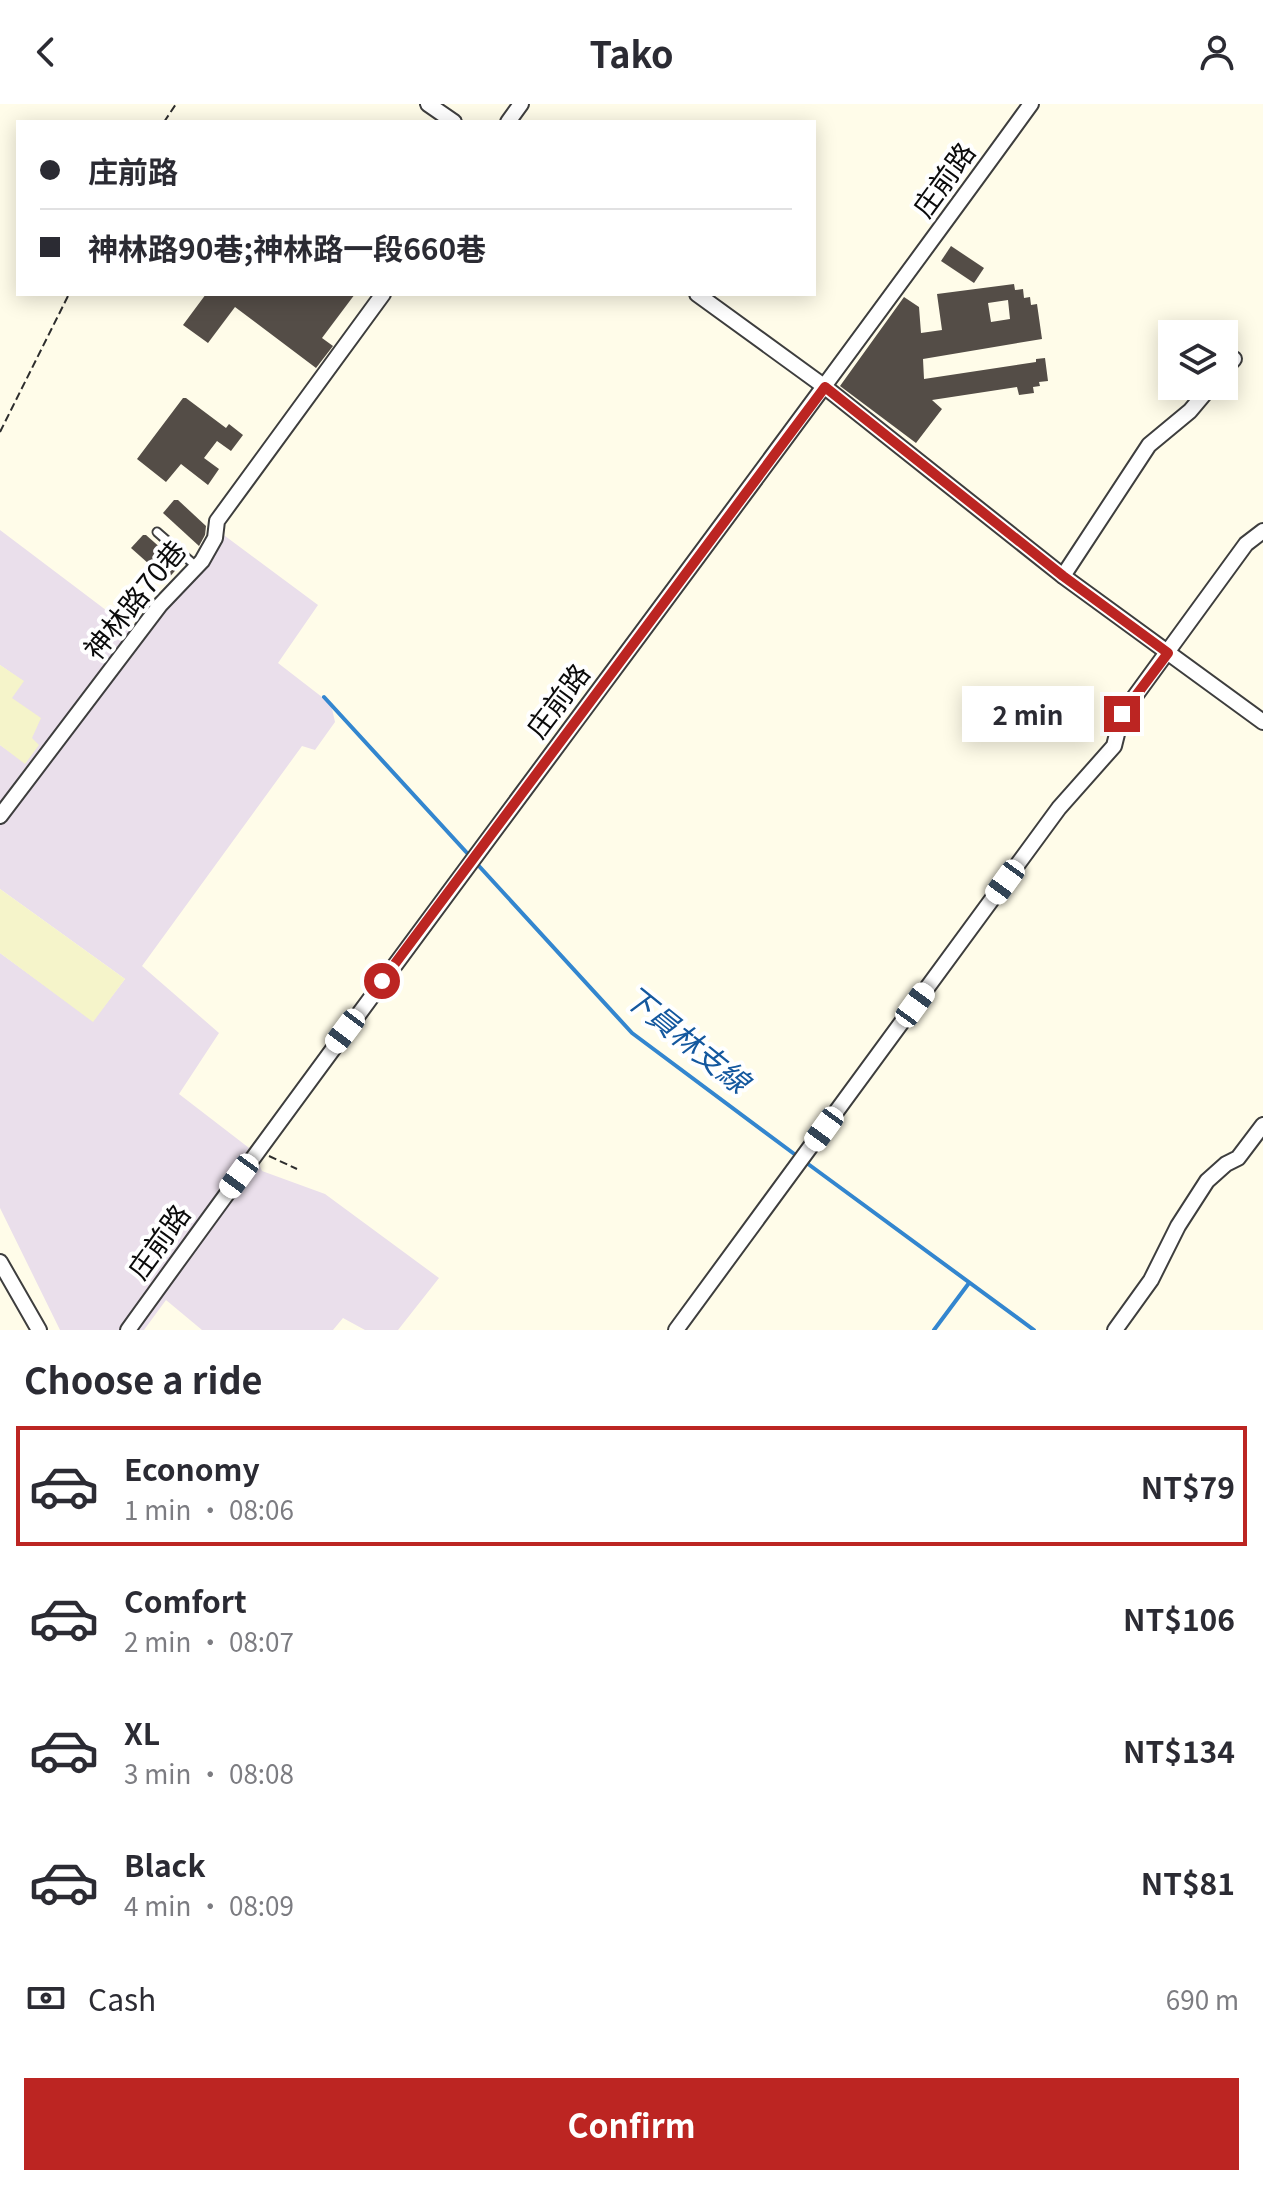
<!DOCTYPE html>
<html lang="en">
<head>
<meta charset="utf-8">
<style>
  :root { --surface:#fff; --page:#f2f2f3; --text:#2b2b33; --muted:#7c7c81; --line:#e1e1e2; --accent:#bc2522 }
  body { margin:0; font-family:Georgia,"Noto Sans TC",serif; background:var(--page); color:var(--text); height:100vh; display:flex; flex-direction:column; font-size:30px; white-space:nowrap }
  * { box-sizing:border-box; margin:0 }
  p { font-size:26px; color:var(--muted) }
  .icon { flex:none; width:44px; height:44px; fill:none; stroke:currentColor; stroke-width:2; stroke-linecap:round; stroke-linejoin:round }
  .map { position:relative; height:1226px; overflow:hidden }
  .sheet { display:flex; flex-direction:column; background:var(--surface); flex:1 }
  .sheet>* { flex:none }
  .top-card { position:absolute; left:16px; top:16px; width:800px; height:176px; border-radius:0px; box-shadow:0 4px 20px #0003; display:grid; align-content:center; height:176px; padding:0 24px; background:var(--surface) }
  .buttons { position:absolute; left:1158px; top:216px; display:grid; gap:16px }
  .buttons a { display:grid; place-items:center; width:80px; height:80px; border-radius:0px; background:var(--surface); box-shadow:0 4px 20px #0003; font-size:40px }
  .end { position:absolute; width:36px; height:36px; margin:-18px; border:10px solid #bc2522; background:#fff; box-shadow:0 0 0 4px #fff }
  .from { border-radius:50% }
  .bubble { position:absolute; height:56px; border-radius:0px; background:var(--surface); box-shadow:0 4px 20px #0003; font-size:26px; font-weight:700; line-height:56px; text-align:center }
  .car { position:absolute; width:24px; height:48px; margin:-24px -12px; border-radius:10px; box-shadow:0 0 6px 2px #0007; background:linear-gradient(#fff 24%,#345 0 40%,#fff 0 76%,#345 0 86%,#fff 0) }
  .top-card b { display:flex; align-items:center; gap:28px; height:76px; font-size:30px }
  .top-card b+b { border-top:2px solid var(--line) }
  .top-card i { width:20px; height:20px; background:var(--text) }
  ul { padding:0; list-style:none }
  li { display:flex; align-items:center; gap:24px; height:120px; margin:0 16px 12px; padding:0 8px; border:4px solid transparent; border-radius:0px }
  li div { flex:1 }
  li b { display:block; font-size:30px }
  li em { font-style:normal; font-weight:700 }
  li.on { border-color:var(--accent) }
  li>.icon { width:72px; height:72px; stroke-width:1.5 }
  h2 { padding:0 24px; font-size:36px; line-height:96px }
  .pay { display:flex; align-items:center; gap:20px; height:88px; padding:0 24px; font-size:30px }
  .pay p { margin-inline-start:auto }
  .action { display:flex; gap:16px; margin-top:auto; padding:16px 24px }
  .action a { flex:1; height:92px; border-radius:0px; background:var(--accent); color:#fff; font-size:32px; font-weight:700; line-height:92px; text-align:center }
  header { display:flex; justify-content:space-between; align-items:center; height:104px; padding:0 24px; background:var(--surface); font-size:36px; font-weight:700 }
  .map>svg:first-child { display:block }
  .industrial { fill:#eadfeb }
  .farmland { fill:#f5f4ca }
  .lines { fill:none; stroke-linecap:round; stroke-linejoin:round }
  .stream { stroke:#3386cf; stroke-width:4 }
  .building { fill:#544d47; fill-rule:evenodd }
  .lane-casing { stroke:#3e3e3e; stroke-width:11 }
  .street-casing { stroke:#3e3e3e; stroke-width:18 }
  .path { stroke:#2d2d2d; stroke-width:2; stroke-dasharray:8 4; stroke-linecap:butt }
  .lane { stroke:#fff; stroke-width:7 }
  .street { stroke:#fff; stroke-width:14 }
  .route { stroke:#bc2522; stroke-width:10 }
  .labels { text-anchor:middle; stroke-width:8; stroke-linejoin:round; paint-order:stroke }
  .street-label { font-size:28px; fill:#0b0b0b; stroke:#fff }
  .water-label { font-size:30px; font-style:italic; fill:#14589e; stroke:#fff }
</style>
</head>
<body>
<header><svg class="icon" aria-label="back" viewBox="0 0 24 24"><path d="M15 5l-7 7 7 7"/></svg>Tako<svg class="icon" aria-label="person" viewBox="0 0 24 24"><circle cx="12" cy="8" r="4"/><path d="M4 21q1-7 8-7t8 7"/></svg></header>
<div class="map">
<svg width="1263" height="1226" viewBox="0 0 1263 1226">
  <rect width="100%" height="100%" fill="#fffce9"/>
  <polygon class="industrial" points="0,426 131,525 167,481 196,476 221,429 318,501 278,559 331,600 335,618 315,646 302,642 142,862 219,929 179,990 253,1047 262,1067 325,1090 439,1174 398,1226 365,1226 343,1214 333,1226 202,1226 166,1196 144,1226 60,1226 0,1104 0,849 93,917 125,875 0,785 0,641 26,659 32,634 11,594 23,577 0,561"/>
  <g class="farmland">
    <polygon points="0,561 24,577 12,594 41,614 32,634 39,641 25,660 0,641"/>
    <polygon points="0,785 125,875 93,918 0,849"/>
  </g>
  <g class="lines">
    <g class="stream">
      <polyline points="324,593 632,929 797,1052"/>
      <polyline points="804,1057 1034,1226"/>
      <polyline points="934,1226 969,1179"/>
    </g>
  </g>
  <g class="building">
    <polygon points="951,142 984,164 974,179 941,157"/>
    <path d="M1014,180L1015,186L1023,185L1024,194L1030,193L1031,201L1037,200L1042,235L923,255L924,275L1036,258V255L1045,254L1048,277L1039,278L1040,282L1033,283L1034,289L1019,291L1017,283L932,296L942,305L916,339L840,282L904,193L919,203L921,229L942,226L937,190ZM1008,196L1010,215L991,218L988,199Z"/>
    <polygon points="206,190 355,190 322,234 333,242 316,264 235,203 208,239 183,221"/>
    <polygon points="183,294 186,294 226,324 229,320 243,331 231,347 217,337 204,354 219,365 208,381 181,360 166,378 137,355"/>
    <polygon points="174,396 178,396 206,422 205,431 199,442 163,409"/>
    <polygon points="143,431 146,431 180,461 167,476 131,444"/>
  </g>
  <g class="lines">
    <g class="lane-casing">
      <polyline id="lane" points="157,428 197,463"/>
    </g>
    <g class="street-casing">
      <g id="street">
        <polyline points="428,0 454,18"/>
        <polyline points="508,18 521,0"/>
        <polyline points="697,190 825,283 1063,472 1263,618"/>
        <polyline points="1224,266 1234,255"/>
        <polyline points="1063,472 1149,341 1190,307 1211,282"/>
        <polyline points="0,712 160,501 202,457 215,434 217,417 383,190"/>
        <polyline points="0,1158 39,1226"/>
        <path d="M128,1226C425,814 733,411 1031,0"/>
        <polyline points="676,1226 1059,704 1114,642 1122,610 1246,440 1263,427"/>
        <polyline points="1115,1226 1151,1176 1178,1122 1207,1077 1226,1060 1238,1054 1263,1021"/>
      </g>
    </g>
    <g class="path">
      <polyline points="164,18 176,0"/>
      <polyline points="0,328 69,190"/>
      <polyline points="269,1052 297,1065"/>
    </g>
    <use href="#lane" class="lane"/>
    <use href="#street" class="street"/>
  </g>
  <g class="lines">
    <polyline class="route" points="382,877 825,283 1063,472 1168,549 1122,610"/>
  </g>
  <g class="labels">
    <g class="street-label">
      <text transform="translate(944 76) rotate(-54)" y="10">庄前路</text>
      <text transform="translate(135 496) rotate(-51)" y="10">神林路70巷</text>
      <text transform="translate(558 597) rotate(-53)" y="10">庄前路</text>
      <text transform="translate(159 1138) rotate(-54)" y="10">庄前路</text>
    </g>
    <g class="water-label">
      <text transform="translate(686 936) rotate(39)" y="10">下員林支線</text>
    </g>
  </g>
</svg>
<div class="buttons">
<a><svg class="icon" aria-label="layers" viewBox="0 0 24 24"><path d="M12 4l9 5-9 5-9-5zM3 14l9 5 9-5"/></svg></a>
</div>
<i class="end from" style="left:382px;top:877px"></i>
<i class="end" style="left:1122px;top:610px"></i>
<div class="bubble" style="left:962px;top:582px;width:132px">2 min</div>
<i class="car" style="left:1005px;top:778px;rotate:216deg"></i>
<i class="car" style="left:915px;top:901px;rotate:36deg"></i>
<i class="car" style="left:345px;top:927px;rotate:217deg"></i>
<i class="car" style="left:824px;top:1025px;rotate:216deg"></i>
<i class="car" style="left:239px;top:1072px;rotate:216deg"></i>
<div class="top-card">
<b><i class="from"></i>庄前路</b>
<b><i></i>神林路90巷;神林路一段660巷</b>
</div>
</div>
<section class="sheet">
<h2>Choose a ride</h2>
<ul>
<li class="on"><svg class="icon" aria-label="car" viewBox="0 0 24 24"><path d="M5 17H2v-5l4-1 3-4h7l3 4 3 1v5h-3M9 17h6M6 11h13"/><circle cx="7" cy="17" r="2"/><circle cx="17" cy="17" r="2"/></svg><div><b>Economy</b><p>1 min · 08:06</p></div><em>NT$79</em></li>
<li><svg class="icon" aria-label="car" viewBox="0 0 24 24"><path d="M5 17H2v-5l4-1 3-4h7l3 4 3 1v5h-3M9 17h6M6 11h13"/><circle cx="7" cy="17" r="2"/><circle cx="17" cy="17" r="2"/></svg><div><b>Comfort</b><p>2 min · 08:07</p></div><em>NT$106</em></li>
<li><svg class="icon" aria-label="car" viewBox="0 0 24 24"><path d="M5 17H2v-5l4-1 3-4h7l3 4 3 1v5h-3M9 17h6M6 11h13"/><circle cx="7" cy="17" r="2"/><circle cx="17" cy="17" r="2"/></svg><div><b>XL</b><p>3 min · 08:08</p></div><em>NT$134</em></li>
<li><svg class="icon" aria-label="car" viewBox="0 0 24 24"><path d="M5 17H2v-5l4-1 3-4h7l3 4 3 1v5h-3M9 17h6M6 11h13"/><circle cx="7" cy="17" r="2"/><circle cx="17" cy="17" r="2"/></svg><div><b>Black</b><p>4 min · 08:09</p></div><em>NT$81</em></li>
</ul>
<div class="pay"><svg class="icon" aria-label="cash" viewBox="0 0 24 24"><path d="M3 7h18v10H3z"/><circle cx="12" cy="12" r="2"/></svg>Cash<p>690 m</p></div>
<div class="action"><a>Confirm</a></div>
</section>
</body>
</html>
